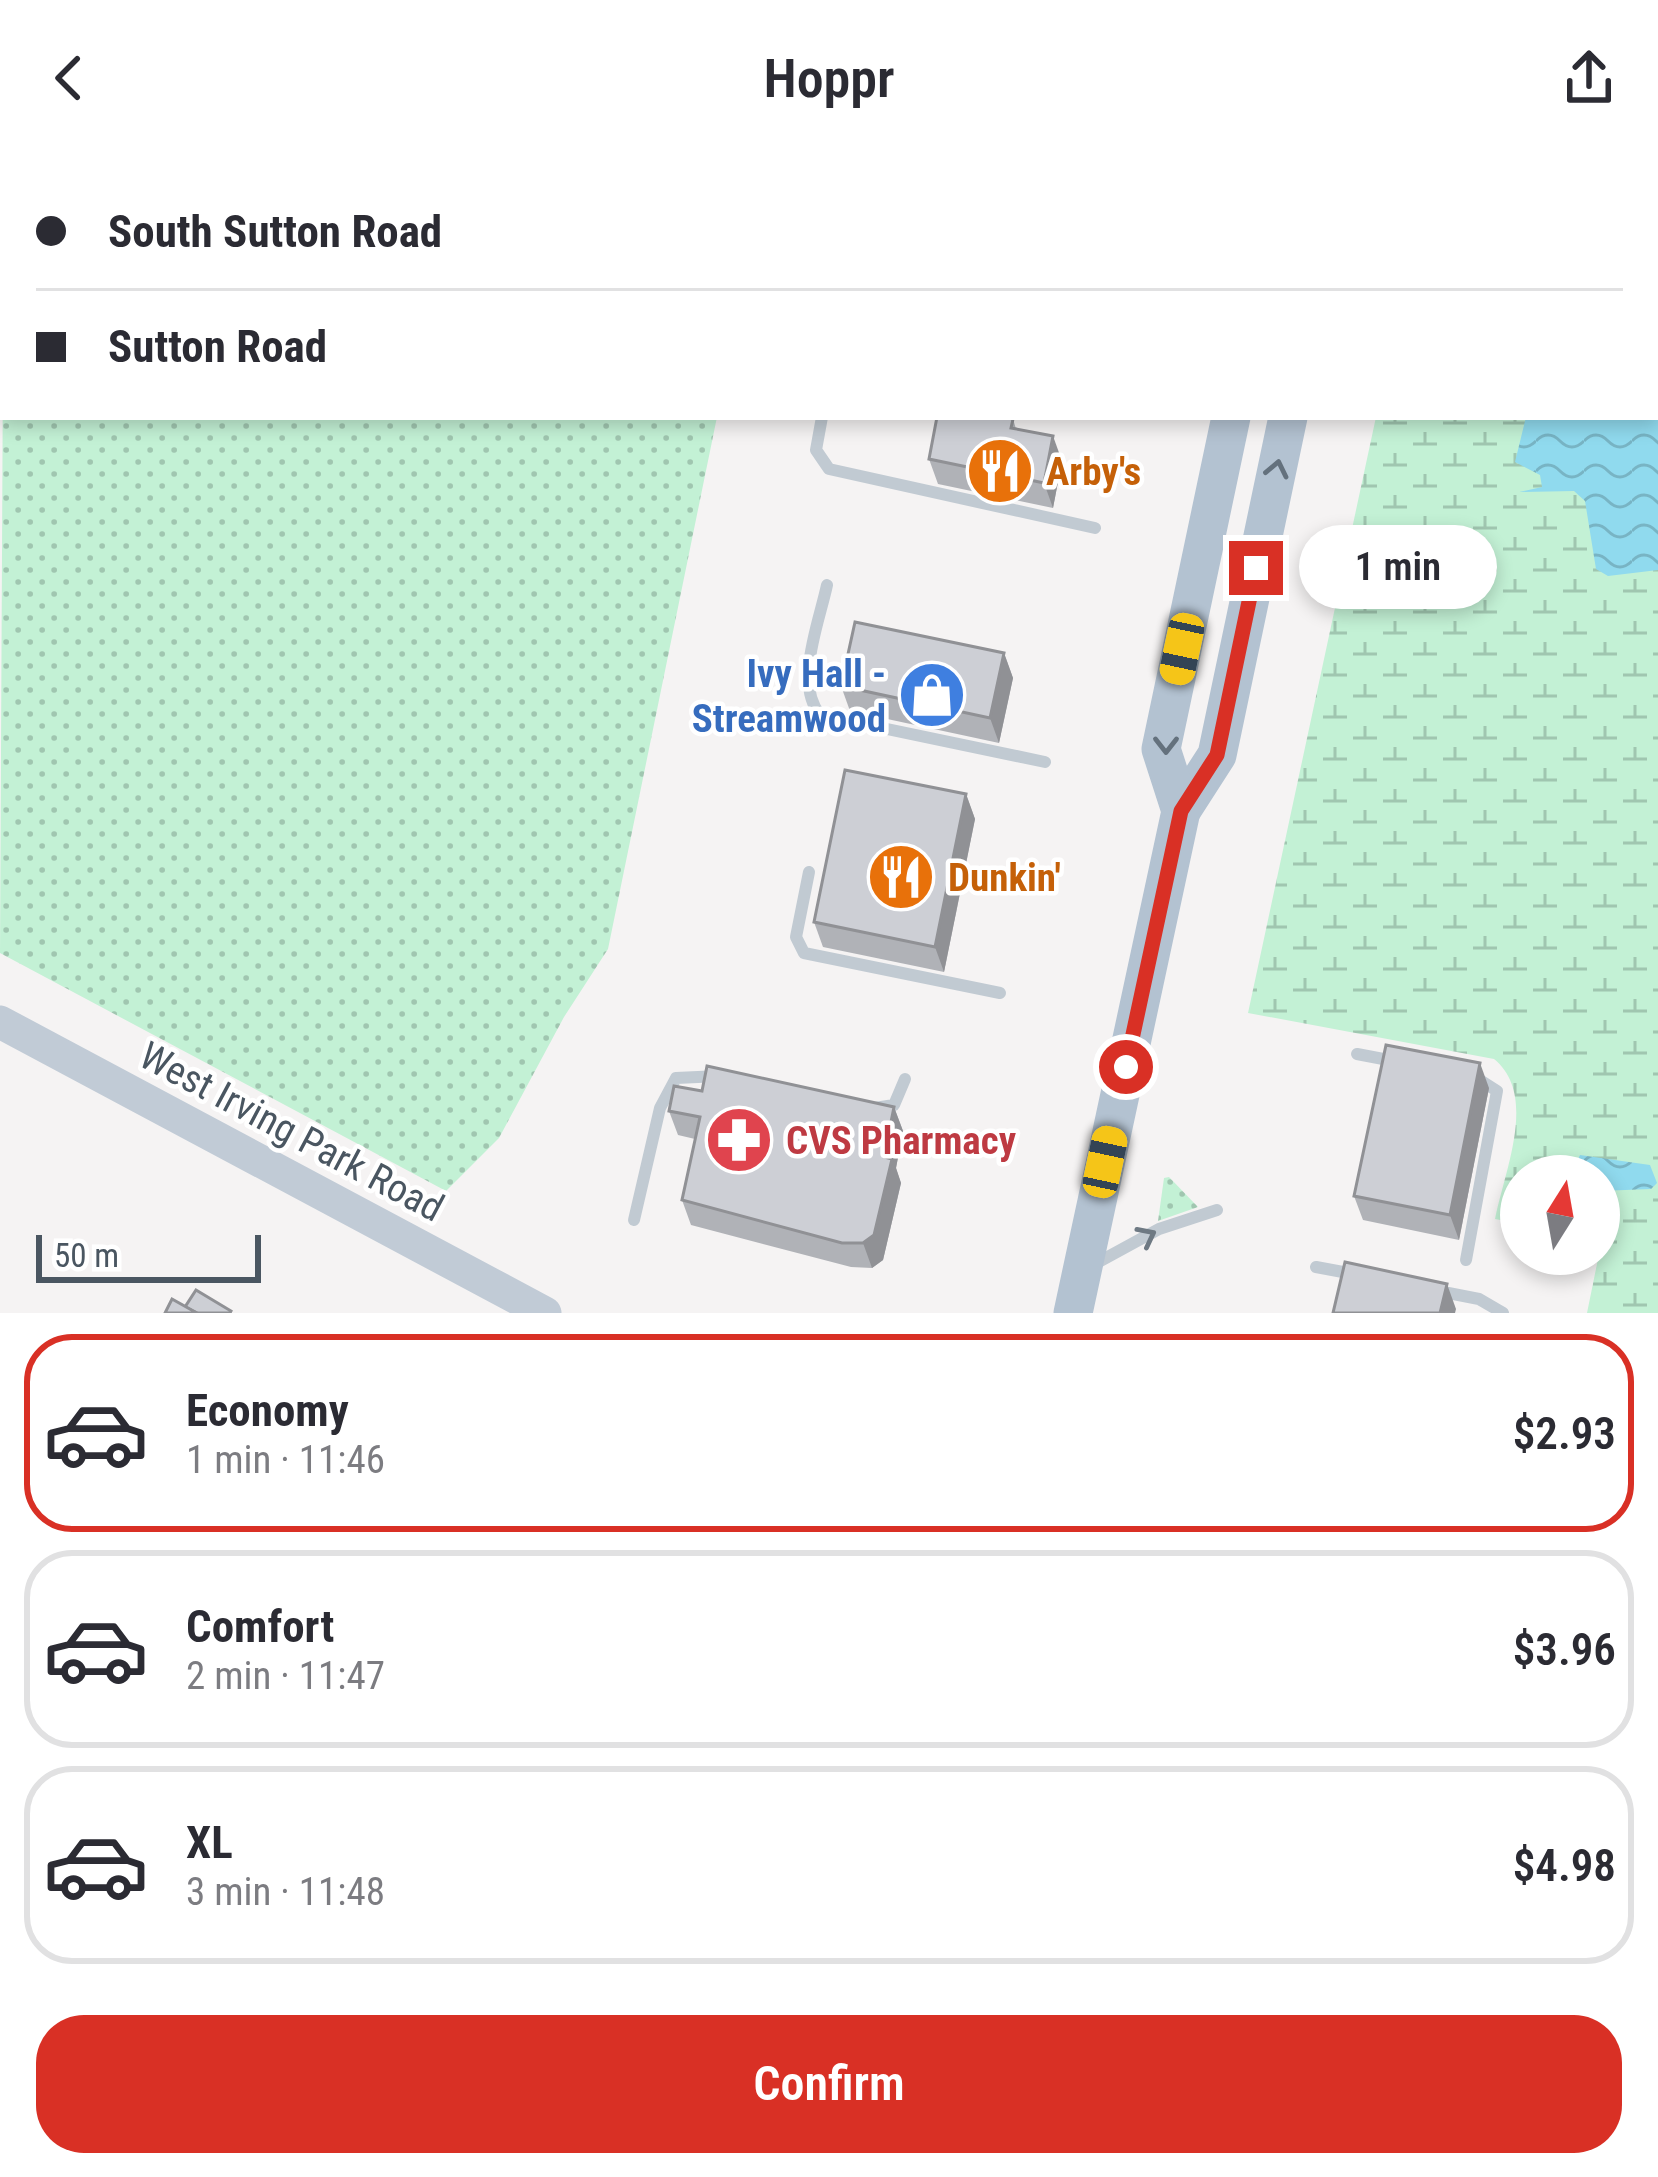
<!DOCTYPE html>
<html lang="en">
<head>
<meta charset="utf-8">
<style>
  :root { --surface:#fff; --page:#f7f7f7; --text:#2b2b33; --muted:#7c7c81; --line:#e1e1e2; --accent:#d93025 }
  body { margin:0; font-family:"Roboto Condensed",sans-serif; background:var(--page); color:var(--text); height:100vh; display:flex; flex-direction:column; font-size:45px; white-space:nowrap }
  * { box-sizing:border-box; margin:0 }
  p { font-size:39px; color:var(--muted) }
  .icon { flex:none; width:66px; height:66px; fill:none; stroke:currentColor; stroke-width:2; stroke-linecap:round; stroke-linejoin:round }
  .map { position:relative; height:1157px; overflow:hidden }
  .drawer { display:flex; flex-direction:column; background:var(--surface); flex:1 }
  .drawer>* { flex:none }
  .banner { position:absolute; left:0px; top:0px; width:1659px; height:264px; box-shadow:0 6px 18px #0003; display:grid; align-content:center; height:264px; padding:0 36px; background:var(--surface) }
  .needle { width:78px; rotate:11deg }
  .controls { position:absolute; left:1500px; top:999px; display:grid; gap:24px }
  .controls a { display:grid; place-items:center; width:120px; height:120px; border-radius:50%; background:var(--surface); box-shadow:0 6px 18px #0003; font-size:60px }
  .scale { position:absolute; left:36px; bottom:30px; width:225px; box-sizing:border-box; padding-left:12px; border:6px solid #4a5661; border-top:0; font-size:33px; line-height:42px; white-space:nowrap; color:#4a5661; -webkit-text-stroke:9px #fff; paint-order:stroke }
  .end { position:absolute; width:54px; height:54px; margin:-27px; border:15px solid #d93025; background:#fff; box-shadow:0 0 0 6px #fff }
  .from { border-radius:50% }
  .bubble { position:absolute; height:84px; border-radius:42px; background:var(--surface); box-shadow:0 6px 18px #0003; font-size:39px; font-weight:600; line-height:84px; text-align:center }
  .car { position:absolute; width:36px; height:72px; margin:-36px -18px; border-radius:15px; box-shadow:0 0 9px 3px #0007; background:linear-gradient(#f5c518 24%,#345 0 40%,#f5c518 0 76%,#345 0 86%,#f5c518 0) }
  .banner b { display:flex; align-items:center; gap:42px; height:114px; font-size:45px }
  .banner b+b { border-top:3px solid var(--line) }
  .banner i { width:30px; height:30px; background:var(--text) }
  ul { padding:21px 0 0; list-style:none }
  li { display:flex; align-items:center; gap:36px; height:198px; margin:0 24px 18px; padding:0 12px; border:6px solid var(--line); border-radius:48px }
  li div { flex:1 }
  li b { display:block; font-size:45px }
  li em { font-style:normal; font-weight:600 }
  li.active { border-color:var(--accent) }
  li>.icon { width:108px; height:108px; stroke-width:1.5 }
  .cta { display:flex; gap:24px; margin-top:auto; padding:24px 36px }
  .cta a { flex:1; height:138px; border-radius:48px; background:var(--accent); color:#fff; font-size:48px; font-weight:600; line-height:138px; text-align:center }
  header { display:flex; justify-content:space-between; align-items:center; height:156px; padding:0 36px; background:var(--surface); font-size:54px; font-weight:600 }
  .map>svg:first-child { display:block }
  .grass { fill:url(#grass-dots) }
  .wetland { fill:url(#wetland-marsh) }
  .water { fill:url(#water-waves) }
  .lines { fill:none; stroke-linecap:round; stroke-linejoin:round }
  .service { stroke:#c1cad2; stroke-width:12 }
  .secondary { stroke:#c1cbd6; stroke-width:33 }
  .primary { stroke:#b3c2d1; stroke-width:39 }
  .wall { fill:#b0b2b7 }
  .shaded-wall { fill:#909195 }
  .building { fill:#cdcfd5; stroke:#909195; stroke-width:3 }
  .oneway { stroke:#64717d }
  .oneway2 { stroke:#6e7983 }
  .route { stroke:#d93025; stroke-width:15 }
  .labels { text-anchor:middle; stroke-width:9; stroke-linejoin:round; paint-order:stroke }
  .food-label { font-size:39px; font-weight:bold; fill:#c56008; stroke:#fff; text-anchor:start }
  .shop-label { font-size:39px; font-weight:bold; fill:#366cbe; stroke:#fff; text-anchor:end }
  .street-label { font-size:39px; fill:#4a5661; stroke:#fff }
  .health-label { font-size:39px; font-weight:bold; fill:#be3a42; stroke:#fff; text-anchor:start }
</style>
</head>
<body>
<header><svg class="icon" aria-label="back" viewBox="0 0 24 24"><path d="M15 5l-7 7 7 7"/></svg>Hoppr<svg class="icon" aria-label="share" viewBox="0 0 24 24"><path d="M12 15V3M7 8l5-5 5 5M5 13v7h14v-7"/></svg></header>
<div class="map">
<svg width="1658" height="1157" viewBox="0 0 1658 1157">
  <defs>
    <pattern id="grass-dots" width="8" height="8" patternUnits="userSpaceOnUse" patternTransform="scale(3)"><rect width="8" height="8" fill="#c3f1d5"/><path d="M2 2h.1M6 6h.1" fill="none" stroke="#a0c6b0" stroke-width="1.8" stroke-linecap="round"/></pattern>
    <pattern id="wetland-marsh" width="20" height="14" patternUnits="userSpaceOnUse" patternTransform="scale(3)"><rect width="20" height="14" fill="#c3f1d5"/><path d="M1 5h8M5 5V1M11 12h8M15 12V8" fill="none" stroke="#a0c6b0"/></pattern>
    <pattern id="water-waves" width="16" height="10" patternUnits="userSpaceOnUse" patternTransform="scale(3)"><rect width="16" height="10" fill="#90daee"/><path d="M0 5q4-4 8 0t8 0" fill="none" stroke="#78b4c4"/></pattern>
  </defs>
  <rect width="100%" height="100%" fill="#f5f3f3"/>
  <g class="grass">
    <polygon points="259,0 859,0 247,3"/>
    <polygon points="3,196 3,261 717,261 608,793 564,861 499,982 446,1035 0,797"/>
    <polygon points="1169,1021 1198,1051 1158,1065 1164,1022"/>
  </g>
  <path class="wetland" d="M1658,192V1157H1587L1599,1098V1020H1521V1068L1495,1063C1505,1013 1538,939 1494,903L1248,857L1376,261H1656Z"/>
  <g class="water">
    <polygon points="0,0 179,0 3,3 0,162"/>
    <polygon points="1658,234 1658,414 1608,420 1596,413 1585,345 1574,335 1519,336 1542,331 1540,319 1515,306 1526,261 1656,261"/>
    <polygon points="1580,999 1650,1009 1657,1027 1651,1033 1599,1035 1599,1020 1571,1018"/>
  </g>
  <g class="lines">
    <g class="service">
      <polyline points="1041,3 1076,0"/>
      <polyline points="822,261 816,294 829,313 1095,372"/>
      <path d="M827,429C819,467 794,527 820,559L1045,606"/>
      <polyline points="809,716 796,781 804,797 1000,837"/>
      <polyline points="1357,898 1399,906"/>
      <polyline points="875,952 894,949 905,923"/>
      <polyline points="634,1064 660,952 676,922 720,920"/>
      <polyline points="1466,1104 1497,935 1472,919"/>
      <polyline points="1093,1109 1159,1073 1217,1054"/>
      <polyline points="1316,1111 1359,1119"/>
      <polyline points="1438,1135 1479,1143 1503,1157"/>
    </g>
    <polyline class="secondary" points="0,866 545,1157"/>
    <g class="primary">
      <polyline points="1285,3 1286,0"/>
      <polyline points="1342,3 1343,0"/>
      <polyline points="1181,655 1217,599 1288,261"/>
      <polyline points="1073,1157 1181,655 1161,593 1231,261"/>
    </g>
  </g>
  <g class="wall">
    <polygon points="1013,263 1016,273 1062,305 1053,352 938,328 929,303"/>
    <polygon points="1004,497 1013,522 999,587 850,555 841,530"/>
    <polygon points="966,638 975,663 944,816 823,791 814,766"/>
    <polygon points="1489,932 1459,1084 1363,1064 1354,1040"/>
    <polygon points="702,935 894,951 903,975 896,1012 901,1027 883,1104 872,1112 851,1111 691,1069 682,1044 695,983 678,979 669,955"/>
  </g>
  <g class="shaded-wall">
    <polygon points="1053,280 1062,305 1053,352 1044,327"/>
    <polygon points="1004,497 1013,522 999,587 990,562"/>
    <polygon points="966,638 975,663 944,816 935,791"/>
    <polygon points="1480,907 1489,932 1459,1084 1450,1059"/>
    <polygon points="894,951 903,975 896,1012 901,1027 883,1104 872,1112 863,1087 884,1001"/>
    <polygon points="1447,1128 1456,1153 1455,1157 1440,1157"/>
  </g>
  <g class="building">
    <rect x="1656" y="28" width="2" height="70"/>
    <polygon points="937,261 1001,261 1013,263 1011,272 1053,280 1044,327 929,303"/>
    <polygon points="855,466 1004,497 990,562 841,530"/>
    <polygon points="845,614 966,638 935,791 814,766"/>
    <polygon points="1386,889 1480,907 1450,1059 1354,1040"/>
    <polygon points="707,910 894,951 884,1001 892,1003 874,1079 863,1087 842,1087 682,1044 700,961 669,955 674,930 702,935"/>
    <polygon points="1345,1106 1447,1128 1440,1157 1333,1157"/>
    <polygon points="196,1134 231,1155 230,1157 197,1157 185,1151"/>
    <polygon points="172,1143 197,1157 165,1157"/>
  </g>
  <defs><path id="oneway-chevron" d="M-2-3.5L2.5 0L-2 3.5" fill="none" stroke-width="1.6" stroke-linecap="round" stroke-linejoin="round" transform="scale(3)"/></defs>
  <g class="oneway">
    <use href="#oneway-chevron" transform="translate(1277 313) rotate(-78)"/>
    <use href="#oneway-chevron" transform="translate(1166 589) rotate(90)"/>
  </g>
  <use class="oneway2" href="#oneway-chevron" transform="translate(1147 1080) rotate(-27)"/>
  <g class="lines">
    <polyline class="route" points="1126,911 1181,655 1217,599 1256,412"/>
  </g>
  <defs>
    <g id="restaurant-disc" transform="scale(3.45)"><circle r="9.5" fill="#e8710a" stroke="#fff"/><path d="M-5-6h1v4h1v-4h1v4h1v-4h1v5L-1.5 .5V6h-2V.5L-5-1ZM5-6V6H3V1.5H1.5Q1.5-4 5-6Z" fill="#fff"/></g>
    <g id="shop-disc" transform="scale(3.45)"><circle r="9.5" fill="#3f7fe0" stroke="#fff"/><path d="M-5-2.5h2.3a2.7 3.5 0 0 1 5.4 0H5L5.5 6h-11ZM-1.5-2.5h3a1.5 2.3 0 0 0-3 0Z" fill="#fff"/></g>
    <g id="pharmacy-disc" transform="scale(3.45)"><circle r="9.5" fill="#e0444e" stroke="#fff"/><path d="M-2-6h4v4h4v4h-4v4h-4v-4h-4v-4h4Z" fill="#fff"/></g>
  </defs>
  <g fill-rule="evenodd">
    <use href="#restaurant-disc" x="1000" y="315"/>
    <use href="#shop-disc" x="932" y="539"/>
    <use href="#restaurant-disc" x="901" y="721"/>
    <use href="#pharmacy-disc" x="739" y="984"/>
  </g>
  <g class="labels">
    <g class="food-label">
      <text x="1046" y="329">Arby's</text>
      <text x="948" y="735">Dunkin'</text>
    </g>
    <g class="shop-label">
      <text x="886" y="531">Ivy Hall -<tspan x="886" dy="45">Streamwood</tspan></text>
    </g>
    <g class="street-label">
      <text transform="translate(292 975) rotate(28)" y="14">West Irving Park Road</text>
    </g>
    <g class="health-label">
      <text x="786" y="998">CVS Pharmacy</text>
    </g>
  </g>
</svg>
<div class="controls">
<a><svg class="needle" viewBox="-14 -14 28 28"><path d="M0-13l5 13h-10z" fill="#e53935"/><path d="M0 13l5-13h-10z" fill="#7c7c81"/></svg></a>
</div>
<div class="scale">50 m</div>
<i class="end from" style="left:1126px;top:911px"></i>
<i class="end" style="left:1256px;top:412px"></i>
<div class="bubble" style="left:1299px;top:369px;width:198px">1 min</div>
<i class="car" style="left:1182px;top:493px;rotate:192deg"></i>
<i class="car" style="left:1105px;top:1006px;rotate:12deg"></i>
<div class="banner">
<b><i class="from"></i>South Sutton Road</b>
<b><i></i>Sutton Road</b>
</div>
</div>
<section class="drawer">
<ul>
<li class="active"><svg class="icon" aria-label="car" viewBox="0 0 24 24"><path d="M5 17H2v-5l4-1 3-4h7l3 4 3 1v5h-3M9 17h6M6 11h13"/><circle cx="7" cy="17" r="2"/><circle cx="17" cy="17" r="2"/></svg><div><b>Economy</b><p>1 min · 11:46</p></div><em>$2.93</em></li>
<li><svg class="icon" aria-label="car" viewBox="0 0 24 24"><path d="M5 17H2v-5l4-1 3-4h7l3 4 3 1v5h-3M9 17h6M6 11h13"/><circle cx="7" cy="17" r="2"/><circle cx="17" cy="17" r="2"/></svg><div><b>Comfort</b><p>2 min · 11:47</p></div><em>$3.96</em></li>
<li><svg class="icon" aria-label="car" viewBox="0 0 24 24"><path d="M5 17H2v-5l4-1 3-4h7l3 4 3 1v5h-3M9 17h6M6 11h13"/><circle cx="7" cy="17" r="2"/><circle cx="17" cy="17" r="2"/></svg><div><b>XL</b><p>3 min · 11:48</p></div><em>$4.98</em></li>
</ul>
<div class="cta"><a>Confirm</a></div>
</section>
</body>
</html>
